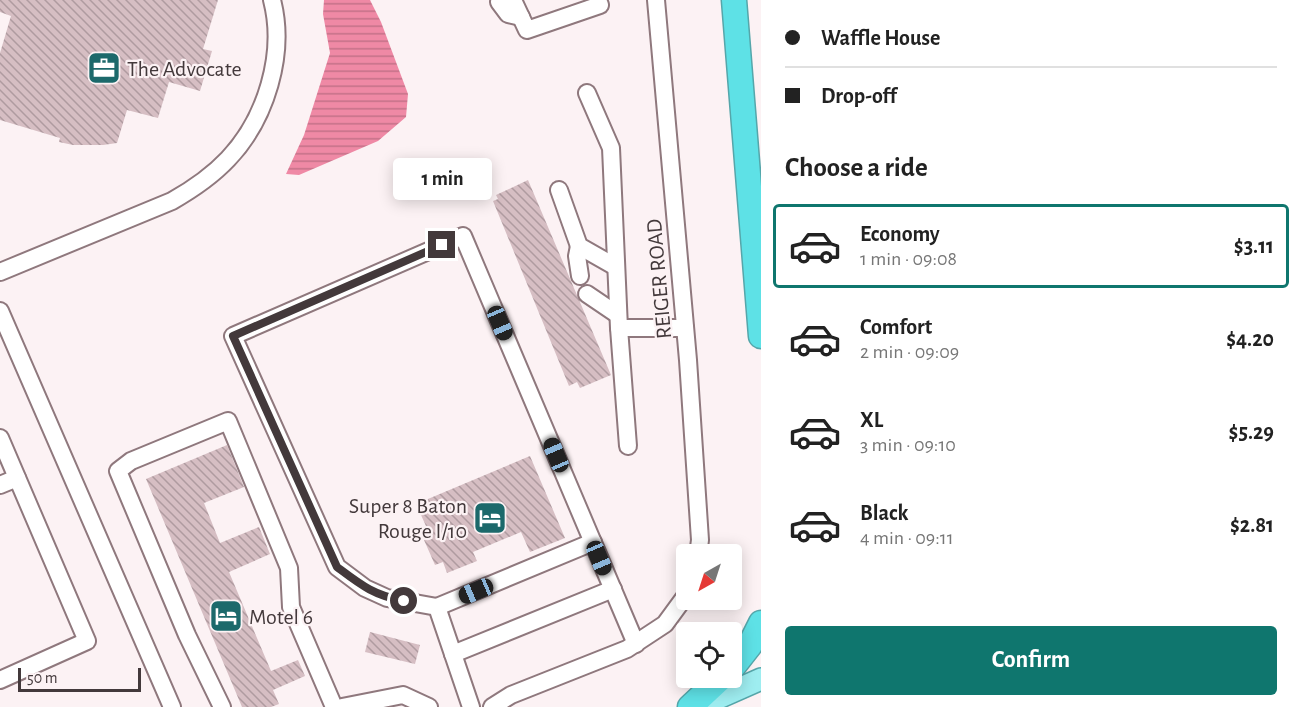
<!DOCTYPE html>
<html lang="en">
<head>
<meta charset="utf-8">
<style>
  :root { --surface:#fff; --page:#f6f6f6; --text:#222; --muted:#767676; --line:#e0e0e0; --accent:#0f766e }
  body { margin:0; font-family:"Alegreya Sans",sans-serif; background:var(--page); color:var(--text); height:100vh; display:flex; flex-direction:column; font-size:22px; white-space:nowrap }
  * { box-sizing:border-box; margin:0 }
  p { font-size:20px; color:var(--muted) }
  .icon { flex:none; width:33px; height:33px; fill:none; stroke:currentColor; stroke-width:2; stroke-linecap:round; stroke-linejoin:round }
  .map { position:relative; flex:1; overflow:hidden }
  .sheet { display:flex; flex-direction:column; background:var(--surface); width:540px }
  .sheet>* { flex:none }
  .top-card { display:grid; align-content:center; height:132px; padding:0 24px; background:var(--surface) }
  .needle { width:39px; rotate:219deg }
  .fabs { position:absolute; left:676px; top:544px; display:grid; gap:12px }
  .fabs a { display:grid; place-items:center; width:66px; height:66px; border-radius:6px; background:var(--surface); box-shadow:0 3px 15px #0003; font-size:30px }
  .scale { position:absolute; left:18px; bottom:15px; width:123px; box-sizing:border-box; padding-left:6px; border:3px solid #43393b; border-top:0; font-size:16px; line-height:21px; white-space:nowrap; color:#43393b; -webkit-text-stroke:4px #fcf2f4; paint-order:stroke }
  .end { position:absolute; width:27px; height:27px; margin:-14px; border:8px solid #43393b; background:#fff; box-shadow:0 0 0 3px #fff }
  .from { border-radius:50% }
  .bubble { position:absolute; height:42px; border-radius:6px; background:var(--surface); box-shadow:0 3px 15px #0003; font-size:20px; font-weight:600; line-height:42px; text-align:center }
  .car { position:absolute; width:18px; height:36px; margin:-18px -9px; border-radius:8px; box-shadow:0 0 4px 2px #0007; background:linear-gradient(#222 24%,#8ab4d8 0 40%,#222 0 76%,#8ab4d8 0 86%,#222 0) }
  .top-card b { display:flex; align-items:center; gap:21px; height:57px; font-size:22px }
  .top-card b+b { border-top:2px solid var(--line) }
  .top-card i { width:15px; height:15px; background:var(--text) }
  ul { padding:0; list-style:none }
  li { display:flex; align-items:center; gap:18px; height:84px; margin:0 12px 9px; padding:0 12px; border:3px solid transparent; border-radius:6px }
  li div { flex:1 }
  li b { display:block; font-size:22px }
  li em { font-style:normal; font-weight:600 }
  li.selected { border-color:var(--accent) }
  li>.icon { width:54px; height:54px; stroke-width:1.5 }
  h2 { padding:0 24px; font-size:27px; line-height:72px }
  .primary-button { display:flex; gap:12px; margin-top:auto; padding:12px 24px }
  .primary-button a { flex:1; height:69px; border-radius:6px; background:var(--accent); color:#fff; font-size:24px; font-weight:600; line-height:69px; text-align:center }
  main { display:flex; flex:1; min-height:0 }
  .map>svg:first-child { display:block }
  .water { fill:url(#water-rules) }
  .building { fill:url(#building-back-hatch) }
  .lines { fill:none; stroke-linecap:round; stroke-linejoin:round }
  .minor-casing { stroke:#8f787d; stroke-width:20 }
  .major-casing { stroke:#55a6aa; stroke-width:24 }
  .highway-casing { stroke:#55a6aa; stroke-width:27 }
  .minor { stroke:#fff; stroke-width:16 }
  .major { stroke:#9eedf0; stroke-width:21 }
  .highway { stroke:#5ee1e6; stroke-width:24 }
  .route { stroke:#43393b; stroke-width:8 }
  .labels { text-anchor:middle; stroke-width:4.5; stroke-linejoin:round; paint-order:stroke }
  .poi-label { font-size:22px; fill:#43393b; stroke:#fcf2f4; text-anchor:start }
  .street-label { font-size:22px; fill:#43393b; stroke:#fcf2f4 }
</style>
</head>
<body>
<main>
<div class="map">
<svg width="761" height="707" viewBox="0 0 761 707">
  <defs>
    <pattern id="water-rules" width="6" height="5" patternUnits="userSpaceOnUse" patternTransform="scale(1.5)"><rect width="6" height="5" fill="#ef89a5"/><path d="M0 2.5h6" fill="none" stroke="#c37188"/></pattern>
    <pattern id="building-back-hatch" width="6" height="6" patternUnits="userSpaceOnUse" patternTransform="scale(1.5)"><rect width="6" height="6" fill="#d6bec3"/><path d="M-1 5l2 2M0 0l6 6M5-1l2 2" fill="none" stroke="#af9ba0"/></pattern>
  </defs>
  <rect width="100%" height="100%" fill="#fcf2f4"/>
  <polygon class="water" points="324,0 370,0 381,22 408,94 406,117 378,141 299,175 286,174 304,135 330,53 323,14"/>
  <g class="building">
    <polygon points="0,0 218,0 203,49 212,51 200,91 169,82 158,118 127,110 117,143 103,145 73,145 59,142 60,138 0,120 0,53 11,16 0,12"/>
    <polygon points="528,180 611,375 580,388 577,382 569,386 493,201 498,199 496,195"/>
    <polygon points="227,445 244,487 204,503 220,543 259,527 270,554 229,572 271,671 298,660 305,676 273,690 279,704 271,707 242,707 146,479"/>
    <polygon points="530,456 565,538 530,552 521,532 473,552 477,561 447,573 443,562 435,565 424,540 431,537 416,504"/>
    <polygon points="370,632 420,645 415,664 365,652"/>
  </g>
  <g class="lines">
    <g class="minor-casing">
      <g id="minor">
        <polyline points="513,0 527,30 600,5 598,0"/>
        <polyline points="656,0 688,360 700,540 698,555"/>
        <polyline points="499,2 508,14 521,17"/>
        <polyline points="587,93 611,148 619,328 685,328"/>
        <polyline points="559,190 579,246 616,267"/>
        <polyline points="579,246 577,256 580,276"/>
        <path d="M0,272L172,201C193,189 212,176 228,159C266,119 286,54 272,0"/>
        <polyline points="587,294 618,315"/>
        <polyline points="0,311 172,707"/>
        <polyline points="619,328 628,446"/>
        <polyline points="0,438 87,641 0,680"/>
        <polyline points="0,485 17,478"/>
        <polyline points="437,607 593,542"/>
        <polyline points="453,654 613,589"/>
        <polyline points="222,707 187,635 118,471 131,461 228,421 289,568 291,607 334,707"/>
        <polyline points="342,707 403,695 429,707"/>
        <polyline points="471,707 437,607 387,598 365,588 337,567 233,336 463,236 636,644"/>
        <polyline points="492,707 511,695 627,649 665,624 687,594"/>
      </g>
    </g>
    <g class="major-casing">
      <polyline id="major" points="698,707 761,679"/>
    </g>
    <g class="highway-casing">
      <g id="highway">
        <polyline points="734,0 761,336"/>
        <polyline points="732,668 750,645 761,623"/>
        <polyline points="690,707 721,678"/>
      </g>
    </g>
    <use href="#minor" class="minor"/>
    <use href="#major" class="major"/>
    <use href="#highway" class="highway"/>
  </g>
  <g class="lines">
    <path class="route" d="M404,601C373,595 361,585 337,567L233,336L442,245"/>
  </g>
  <defs>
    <g id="office-square" transform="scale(1.725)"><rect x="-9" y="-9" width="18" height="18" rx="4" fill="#1c696b" stroke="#fcf2f4"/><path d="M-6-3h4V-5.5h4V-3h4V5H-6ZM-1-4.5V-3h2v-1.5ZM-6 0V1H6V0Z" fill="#fff"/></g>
    <g id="hotel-square" transform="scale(1.725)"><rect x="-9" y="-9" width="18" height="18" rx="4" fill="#1c696b" stroke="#fcf2f4"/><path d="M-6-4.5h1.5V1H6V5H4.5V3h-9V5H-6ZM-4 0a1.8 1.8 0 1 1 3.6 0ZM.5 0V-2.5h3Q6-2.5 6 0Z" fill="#fff"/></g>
  </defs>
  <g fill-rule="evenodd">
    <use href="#office-square" x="104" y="68"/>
    <use href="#hotel-square" x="490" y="518"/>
    <use href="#hotel-square" x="226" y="616"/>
  </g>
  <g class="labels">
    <g class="poi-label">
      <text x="127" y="76">The Advocate</text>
      <text x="467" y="513" text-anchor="end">Super 8 Baton<tspan x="467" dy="25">Rouge I/10</tspan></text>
      <text x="249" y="624">Motel 6</text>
    </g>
    <g class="street-label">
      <text transform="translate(658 279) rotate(-95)" y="8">REIGER ROAD</text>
    </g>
  </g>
</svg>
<div class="fabs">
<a><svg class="needle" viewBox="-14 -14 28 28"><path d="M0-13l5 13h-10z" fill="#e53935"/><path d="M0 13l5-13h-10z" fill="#767676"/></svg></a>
<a><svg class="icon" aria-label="locate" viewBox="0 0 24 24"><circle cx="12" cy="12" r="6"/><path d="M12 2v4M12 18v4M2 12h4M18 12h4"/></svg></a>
</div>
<div class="scale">50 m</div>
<i class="end from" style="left:404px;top:601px"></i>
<i class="end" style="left:442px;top:245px"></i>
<div class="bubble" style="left:393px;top:158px;width:99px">1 min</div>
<i class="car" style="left:500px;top:323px;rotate:157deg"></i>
<i class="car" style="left:556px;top:455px;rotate:337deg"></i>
<i class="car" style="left:599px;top:558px;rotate:157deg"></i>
<i class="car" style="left:476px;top:591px;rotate:247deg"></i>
</div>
<section class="sheet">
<div class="top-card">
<b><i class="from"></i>Waffle House</b>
<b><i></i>Drop-off</b>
</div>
<h2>Choose a ride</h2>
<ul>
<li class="selected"><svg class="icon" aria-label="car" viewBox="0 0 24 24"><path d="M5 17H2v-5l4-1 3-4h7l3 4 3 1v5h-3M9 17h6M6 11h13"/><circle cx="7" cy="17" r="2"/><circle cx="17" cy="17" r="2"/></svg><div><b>Economy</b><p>1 min · 09:08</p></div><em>$3.11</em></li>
<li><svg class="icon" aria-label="car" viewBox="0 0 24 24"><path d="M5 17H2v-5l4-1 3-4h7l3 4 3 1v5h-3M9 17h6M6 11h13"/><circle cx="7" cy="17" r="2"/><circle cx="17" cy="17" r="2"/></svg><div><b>Comfort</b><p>2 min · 09:09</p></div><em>$4.20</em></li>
<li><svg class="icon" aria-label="car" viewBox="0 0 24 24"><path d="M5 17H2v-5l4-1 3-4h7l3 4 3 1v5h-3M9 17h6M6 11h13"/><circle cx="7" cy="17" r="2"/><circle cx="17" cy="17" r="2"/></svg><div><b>XL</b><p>3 min · 09:10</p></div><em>$5.29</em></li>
<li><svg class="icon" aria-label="car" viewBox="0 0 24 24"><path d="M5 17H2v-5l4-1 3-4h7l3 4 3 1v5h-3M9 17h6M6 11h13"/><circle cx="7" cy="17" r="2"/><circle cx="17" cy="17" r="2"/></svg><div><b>Black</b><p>4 min · 09:11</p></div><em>$2.81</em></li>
</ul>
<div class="primary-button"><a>Confirm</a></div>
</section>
</main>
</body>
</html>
